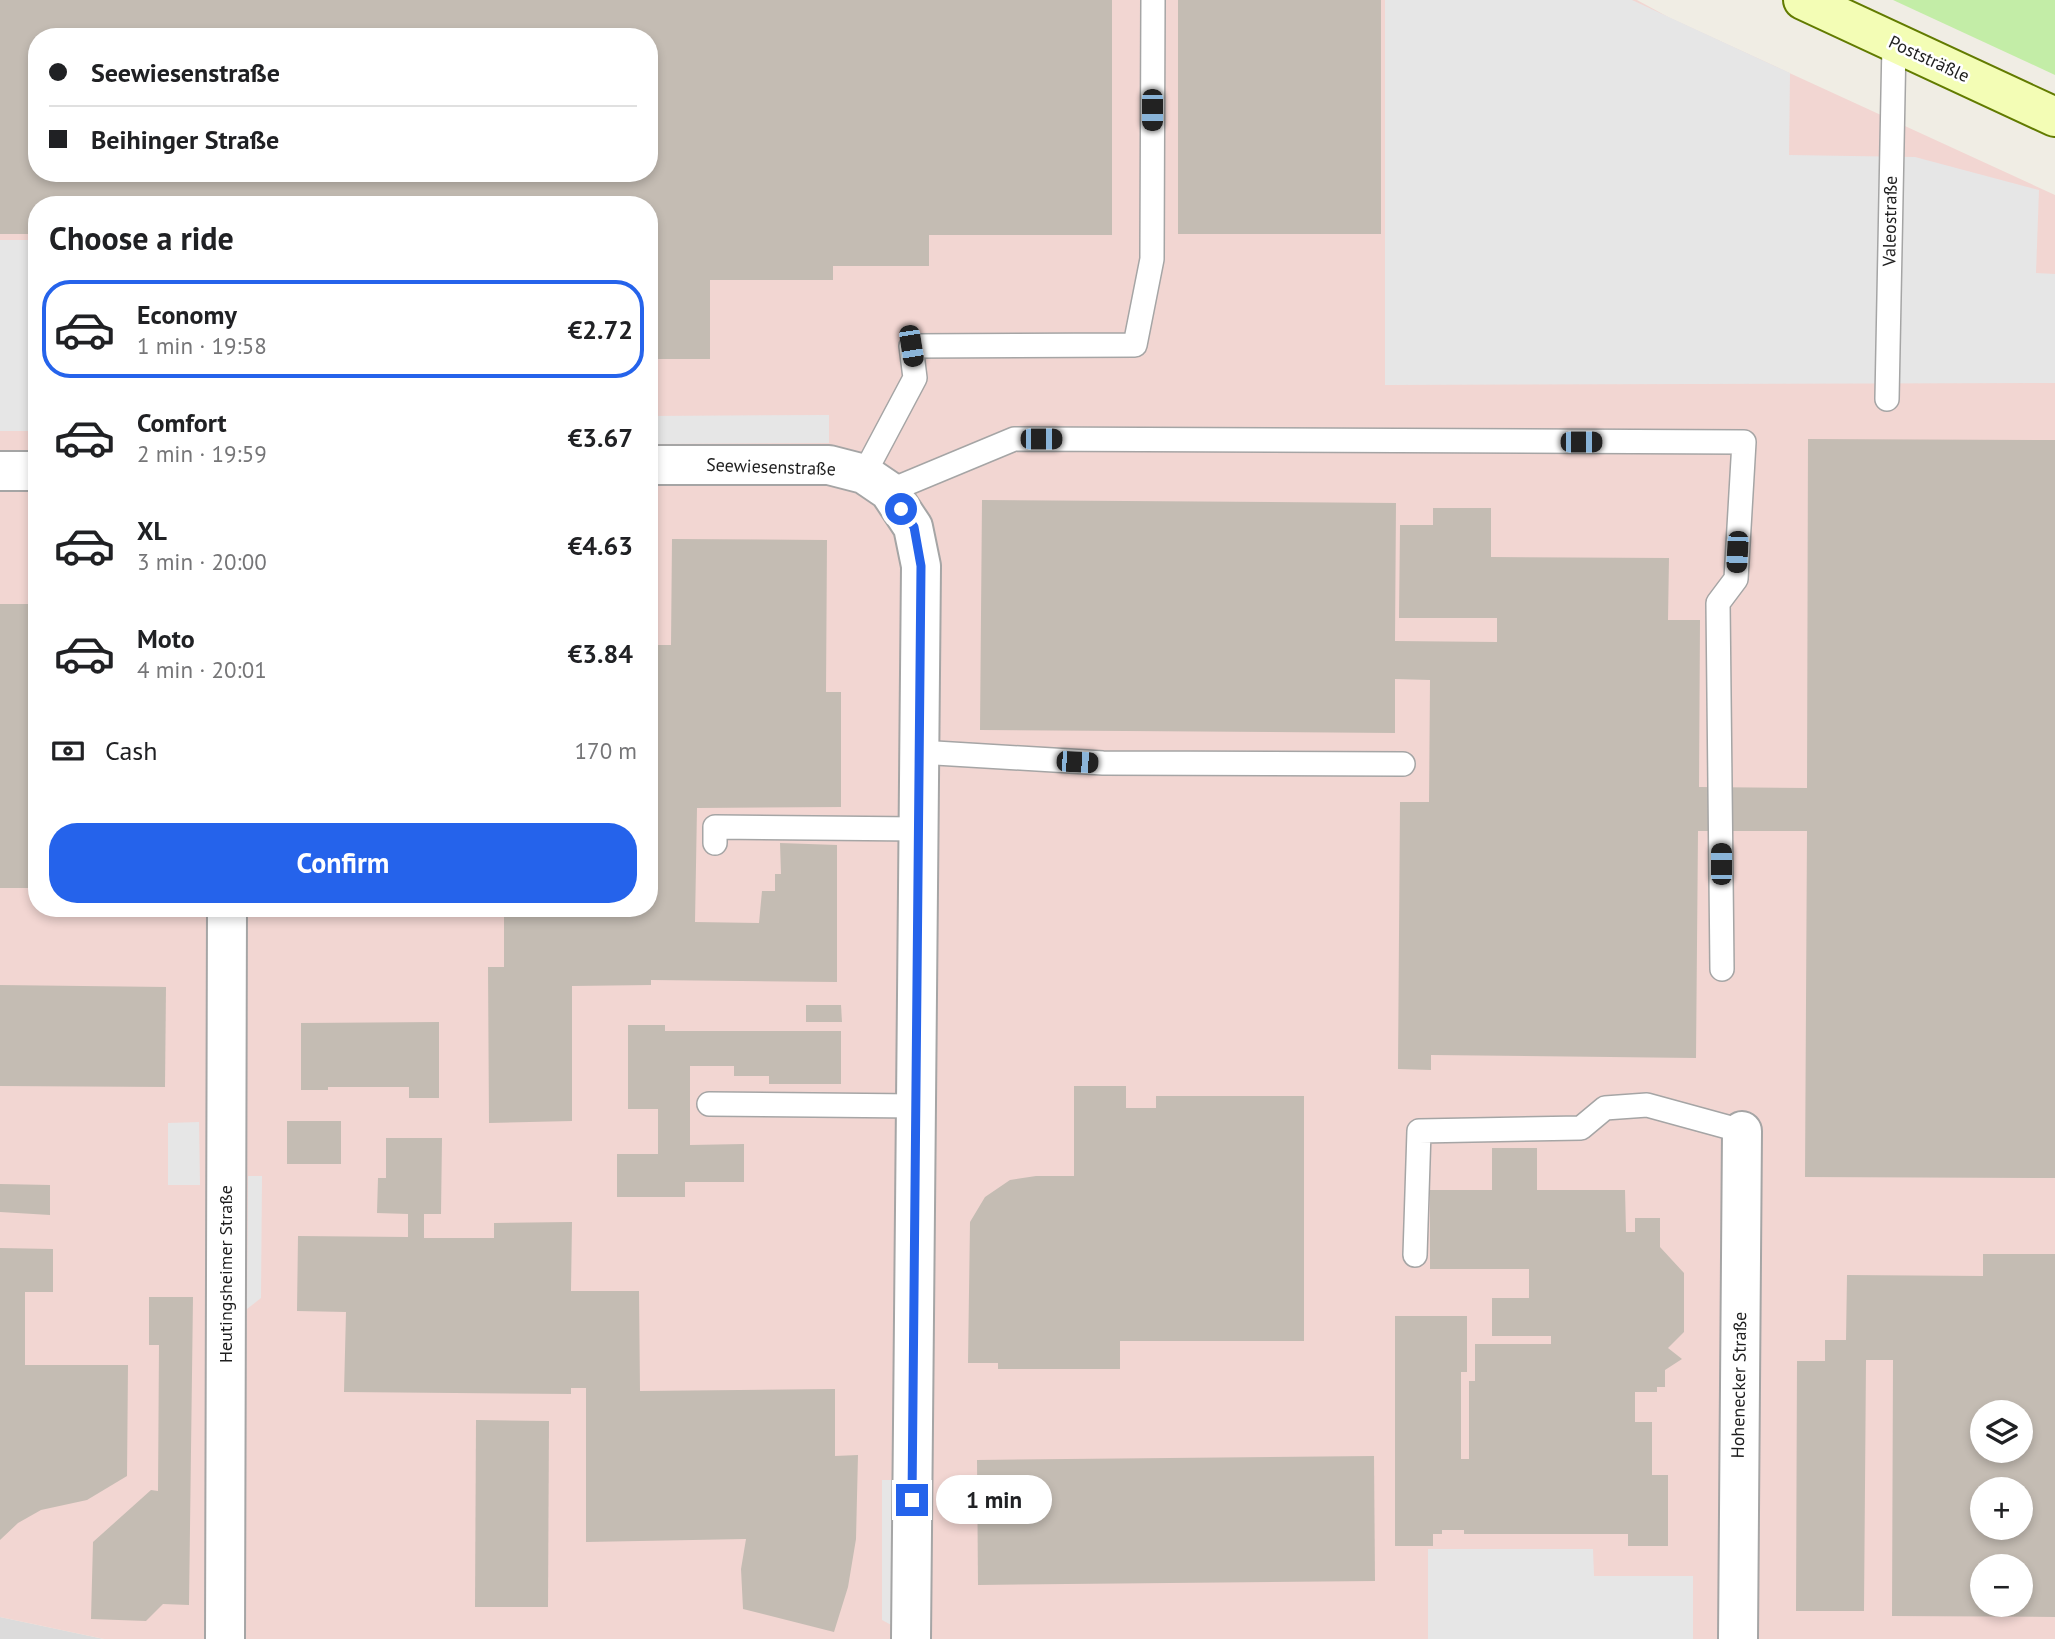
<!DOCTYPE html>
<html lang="en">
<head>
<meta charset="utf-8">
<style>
  :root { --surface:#fff; --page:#f6f6f6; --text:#202124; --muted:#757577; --line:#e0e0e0; --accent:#2563eb }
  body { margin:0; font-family:"PT Sans",sans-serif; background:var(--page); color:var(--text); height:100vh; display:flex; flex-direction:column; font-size:26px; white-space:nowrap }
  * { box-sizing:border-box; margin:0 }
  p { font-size:23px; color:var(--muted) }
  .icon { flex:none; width:38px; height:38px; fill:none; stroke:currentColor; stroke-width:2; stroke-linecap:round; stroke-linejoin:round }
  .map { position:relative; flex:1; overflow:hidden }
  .details { position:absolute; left:28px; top:196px; width:630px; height:721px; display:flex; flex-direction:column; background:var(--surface); border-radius:28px; box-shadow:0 4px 10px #0003 }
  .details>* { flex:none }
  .top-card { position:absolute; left:28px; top:28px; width:630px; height:154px; border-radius:28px; box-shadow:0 4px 10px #0003; display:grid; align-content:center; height:154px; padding:0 21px; background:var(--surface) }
  .fabs { position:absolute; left:1970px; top:1400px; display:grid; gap:14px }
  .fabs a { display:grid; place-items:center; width:63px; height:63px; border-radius:50%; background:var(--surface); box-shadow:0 4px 10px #0003; font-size:35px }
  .end { position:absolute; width:32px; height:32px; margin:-16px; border:9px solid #2563eb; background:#fff; box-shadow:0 0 0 4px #fff }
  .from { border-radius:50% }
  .bubble { position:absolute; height:49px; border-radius:24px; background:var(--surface); box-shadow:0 4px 10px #0003; font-size:23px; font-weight:800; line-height:49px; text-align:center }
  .car { position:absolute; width:21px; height:42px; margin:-21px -10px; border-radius:9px; box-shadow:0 0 5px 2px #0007; background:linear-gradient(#222 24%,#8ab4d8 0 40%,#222 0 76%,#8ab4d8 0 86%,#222 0) }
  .top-card b { display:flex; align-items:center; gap:24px; height:66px; font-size:26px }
  .top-card b+b { border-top:2px solid var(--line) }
  .top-card i { width:18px; height:18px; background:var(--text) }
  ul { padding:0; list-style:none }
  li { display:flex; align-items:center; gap:21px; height:98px; margin:0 14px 10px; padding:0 7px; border:4px solid transparent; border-radius:28px }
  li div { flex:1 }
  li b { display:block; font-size:26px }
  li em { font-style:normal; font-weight:800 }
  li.current { border-color:var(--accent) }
  li>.icon { width:63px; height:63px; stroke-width:1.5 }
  h2 { padding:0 21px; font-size:32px; line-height:84px }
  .pay { display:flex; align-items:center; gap:18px; height:77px; padding:0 21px; font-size:26px }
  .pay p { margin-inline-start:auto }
  .cta { display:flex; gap:14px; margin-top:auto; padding:14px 21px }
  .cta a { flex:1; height:80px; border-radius:28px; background:var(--accent); color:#fff; font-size:28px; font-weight:800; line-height:80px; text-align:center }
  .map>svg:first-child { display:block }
  .residential { fill:#dcdbdb }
  .commercial { fill:#f2d6d2; fill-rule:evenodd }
  .grass { fill:#c3eda7 }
  .parking { fill:#e6e6e6 }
  .building { fill:#c4bcb3; fill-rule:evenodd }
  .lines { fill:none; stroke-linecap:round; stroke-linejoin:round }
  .lane-casing { stroke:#a5a5a5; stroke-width:26 }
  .street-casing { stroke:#a5a5a5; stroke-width:42 }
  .secondary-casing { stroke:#627b00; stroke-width:42 }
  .lane { stroke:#fff; stroke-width:23 }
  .street { stroke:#fff; stroke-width:38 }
  .secondary { stroke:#f3fdb5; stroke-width:38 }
  .route { stroke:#2563eb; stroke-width:9 }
  .labels { text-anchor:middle; stroke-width:5; stroke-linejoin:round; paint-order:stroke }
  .street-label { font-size:18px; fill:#1e1e1e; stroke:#fff }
</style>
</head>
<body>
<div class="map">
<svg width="2055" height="1639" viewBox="0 0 2055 1639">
  <rect width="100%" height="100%" fill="#f0ede4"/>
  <polygon class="residential" points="0,1617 104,1639 0,1639"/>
  <path class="commercial" d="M0,0H1637L1670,18L2055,195V1639H104L0,1617ZM37,37H649V173H37ZM37,205H649V908H37ZM1983,1412H2021V1451H1983ZM1983,1489H2021V1528H1983ZM1983,1566H2021V1605H1983Z"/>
  <polygon class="grass" points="1893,0 2055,0 2055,75"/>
  <g class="parking">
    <polygon points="1385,0 1632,0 1790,73 1789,155 1915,157 2039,190 2036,273 2055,274 2055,383 1385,385"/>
    <rect x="0" y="240" width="37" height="191"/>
    <polygon points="829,415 829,443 649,444 649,416"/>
    <polygon points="199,1122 200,1185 168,1185 168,1123"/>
    <polygon points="248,1176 262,1176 261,1298 247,1309"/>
    <polygon points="882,1480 895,1480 895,1627 882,1620"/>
    <polygon points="1428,1549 1593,1549 1594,1576 1693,1576 1693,1639 1428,1639"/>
  </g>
  <g class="building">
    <path d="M0,0H1112V235H929V266H833V280H710V359H649V205H37V234H0ZM37,37H649V173H37Z"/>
    <rect x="1178" y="0" width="203" height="234"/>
    <polygon points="1808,439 2055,440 2055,1178 1805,1177 1807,831 1698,831 1696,1058 1431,1055 1431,1070 1398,1069 1400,802 1429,802 1430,680 1395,679 1395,733 980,730 982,500 1396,503 1395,641 1497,642 1497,618 1399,618 1400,525 1433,525 1433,508 1491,508 1491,557 1669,558 1668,620 1700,620 1699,787 1807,788"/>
    <polygon points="672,539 827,540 826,692 841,692 841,807 697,808 695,922 759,923 762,891 775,891 775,874 781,874 780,843 837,845 837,982 651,980 651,985 572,986 572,1121 489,1123 488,967 504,967 504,908 649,908 649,720 657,720 658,645 671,645"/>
    <rect x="0" y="604" width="37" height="284"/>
    <rect x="279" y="908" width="88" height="5"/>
    <polygon points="0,985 166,987 165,1087 0,1086"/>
    <polygon points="806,1005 841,1005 842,1022 806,1022"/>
    <polygon points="439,1022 439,1098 409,1098 409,1087 328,1087 328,1090 301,1090 301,1023"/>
    <polygon points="628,1025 665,1025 665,1031 841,1031 841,1084 769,1084 769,1076 734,1076 734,1066 690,1066 690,1145 744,1144 744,1182 685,1182 685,1197 617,1197 617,1154 658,1154 658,1109 628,1109"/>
    <polygon points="1074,1086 1126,1086 1126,1108 1156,1108 1156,1096 1304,1096 1304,1341 1120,1341 1120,1369 998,1369 998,1363 968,1363 970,1222 985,1197 1010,1180 1036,1176 1074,1176"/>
    <rect x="287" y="1121" width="54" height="43"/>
    <polygon points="386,1138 442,1138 441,1214 424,1214 424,1238 494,1238 494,1223 572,1222 571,1291 639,1291 640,1391 835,1389 835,1456 858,1455 856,1539 848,1587 834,1632 743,1609 741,1569 746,1539 586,1542 586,1388 571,1388 571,1394 344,1392 346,1312 297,1311 298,1236 408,1237 408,1214 377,1213 378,1178 386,1178"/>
    <polygon points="1492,1148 1537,1148 1537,1190 1625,1190 1626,1232 1635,1232 1635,1218 1660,1218 1660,1247 1684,1273 1684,1332 1668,1348 1682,1359 1665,1370 1665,1387 1657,1387 1657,1392 1635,1392 1635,1422 1652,1422 1652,1475 1668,1475 1668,1546 1628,1546 1628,1534 1464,1534 1464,1530 1442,1530 1442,1534 1433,1534 1433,1546 1395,1546 1395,1316 1467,1316 1467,1372 1461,1372 1461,1459 1469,1459 1469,1381 1475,1381 1475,1344 1551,1344 1551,1336 1492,1336 1492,1298 1529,1298 1529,1269 1430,1269 1430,1190 1492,1190"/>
    <polygon points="0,1184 50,1185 50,1215 0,1212"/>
    <polygon points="0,1248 53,1249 53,1292 25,1292 25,1365 128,1365 127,1476 87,1500 41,1510 18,1523 0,1540"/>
    <path d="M1983,1254H2055V1617L1892,1616L1893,1360H1866L1864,1611H1796L1797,1361H1825V1340H1846L1847,1275L1983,1276ZM1983,1412H2021V1451H1983ZM1983,1489H2021V1528H1983ZM1983,1566H2021V1605H1983Z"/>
    <polygon points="149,1297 193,1297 189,1605 163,1604 146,1621 91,1619 93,1542 151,1490 158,1491 159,1345 149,1345"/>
    <polygon points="476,1420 549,1421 548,1607 475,1607"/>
    <polygon points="1374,1456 1375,1581 978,1585 977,1460"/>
  </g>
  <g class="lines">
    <g class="lane-casing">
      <g id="lane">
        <polyline points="1887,399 1894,43"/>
        <polyline points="864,474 915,378 911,346 1135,345 1152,259 1153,0"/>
        <polyline points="889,491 1014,439 1744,442 1736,579 1718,603 1722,969"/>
        <polyline points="919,752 1103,763 1403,764"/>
        <polyline points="715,843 715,827 918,829"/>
        <polyline points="709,1104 916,1106"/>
        <polyline points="1415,1255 1419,1131 1581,1128 1605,1108 1647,1105 1742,1131"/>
      </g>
    </g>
    <g class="street-casing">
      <g id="street">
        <polyline points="649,465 829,465 864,474 889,491 913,527 921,566 911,1639"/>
        <polyline points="0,471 37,471"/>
        <polyline points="225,1639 227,908"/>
        <polyline points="1738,1639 1742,1131"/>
      </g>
    </g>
    <g class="secondary-casing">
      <polyline id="secondary" points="1803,0 2055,117"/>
    </g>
    <use href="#lane" class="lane"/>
    <use href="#street" class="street"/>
    <use href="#secondary" class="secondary"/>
  </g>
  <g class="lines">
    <polyline class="route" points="901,509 914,527 921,566 912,1500"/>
  </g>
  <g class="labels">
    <g class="street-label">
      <text transform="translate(1929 59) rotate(25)" y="6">Poststräßle</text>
      <text transform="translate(1890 221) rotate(-89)" y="6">Valeostraße</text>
      <text transform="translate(771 467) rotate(2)" y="6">Seewiesenstraße</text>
      <text transform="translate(226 1274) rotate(-90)" y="6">Heutingsheimer Straße</text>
      <text transform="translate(1739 1385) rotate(-89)" y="6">Hohenecker Straße</text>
    </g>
  </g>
</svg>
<div class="fabs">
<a><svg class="icon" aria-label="layers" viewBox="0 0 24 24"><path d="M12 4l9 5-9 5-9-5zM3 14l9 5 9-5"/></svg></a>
<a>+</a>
<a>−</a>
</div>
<i class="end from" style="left:901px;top:509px"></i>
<i class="end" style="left:912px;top:1500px"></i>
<div class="bubble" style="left:936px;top:1475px;width:116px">1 min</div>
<i class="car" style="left:1152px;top:110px;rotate:180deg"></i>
<i class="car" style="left:911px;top:346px;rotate:171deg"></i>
<i class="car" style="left:1041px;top:439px;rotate:90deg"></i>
<i class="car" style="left:1581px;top:442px;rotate:90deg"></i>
<i class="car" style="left:1737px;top:552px;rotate:183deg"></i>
<i class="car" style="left:1077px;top:762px;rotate:93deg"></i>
<i class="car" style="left:1721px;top:864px;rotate:0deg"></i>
<div class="top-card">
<b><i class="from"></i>Seewiesenstraße</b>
<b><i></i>Beihinger Straße</b>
</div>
<section class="details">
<h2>Choose a ride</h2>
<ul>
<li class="current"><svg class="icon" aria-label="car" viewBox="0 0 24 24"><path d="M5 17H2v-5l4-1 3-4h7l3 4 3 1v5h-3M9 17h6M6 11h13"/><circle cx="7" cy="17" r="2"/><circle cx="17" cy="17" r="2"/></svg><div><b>Economy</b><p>1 min · 19:58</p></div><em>€2.72</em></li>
<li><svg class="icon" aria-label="car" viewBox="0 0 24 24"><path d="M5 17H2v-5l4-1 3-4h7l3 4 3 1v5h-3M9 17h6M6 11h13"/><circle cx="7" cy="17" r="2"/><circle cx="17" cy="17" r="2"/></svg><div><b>Comfort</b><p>2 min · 19:59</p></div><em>€3.67</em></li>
<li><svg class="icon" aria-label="car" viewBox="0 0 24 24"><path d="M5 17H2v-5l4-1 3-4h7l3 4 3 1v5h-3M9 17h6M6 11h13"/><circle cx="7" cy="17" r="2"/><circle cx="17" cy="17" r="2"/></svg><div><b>XL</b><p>3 min · 20:00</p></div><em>€4.63</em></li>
<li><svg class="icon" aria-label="car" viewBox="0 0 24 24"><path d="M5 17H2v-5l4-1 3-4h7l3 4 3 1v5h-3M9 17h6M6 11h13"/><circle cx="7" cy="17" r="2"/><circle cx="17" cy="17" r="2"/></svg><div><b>Moto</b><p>4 min · 20:01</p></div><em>€3.84</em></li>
</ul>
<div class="pay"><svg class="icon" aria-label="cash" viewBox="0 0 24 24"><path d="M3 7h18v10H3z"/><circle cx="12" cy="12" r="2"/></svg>Cash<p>170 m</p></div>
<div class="cta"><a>Confirm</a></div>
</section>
</div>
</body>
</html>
